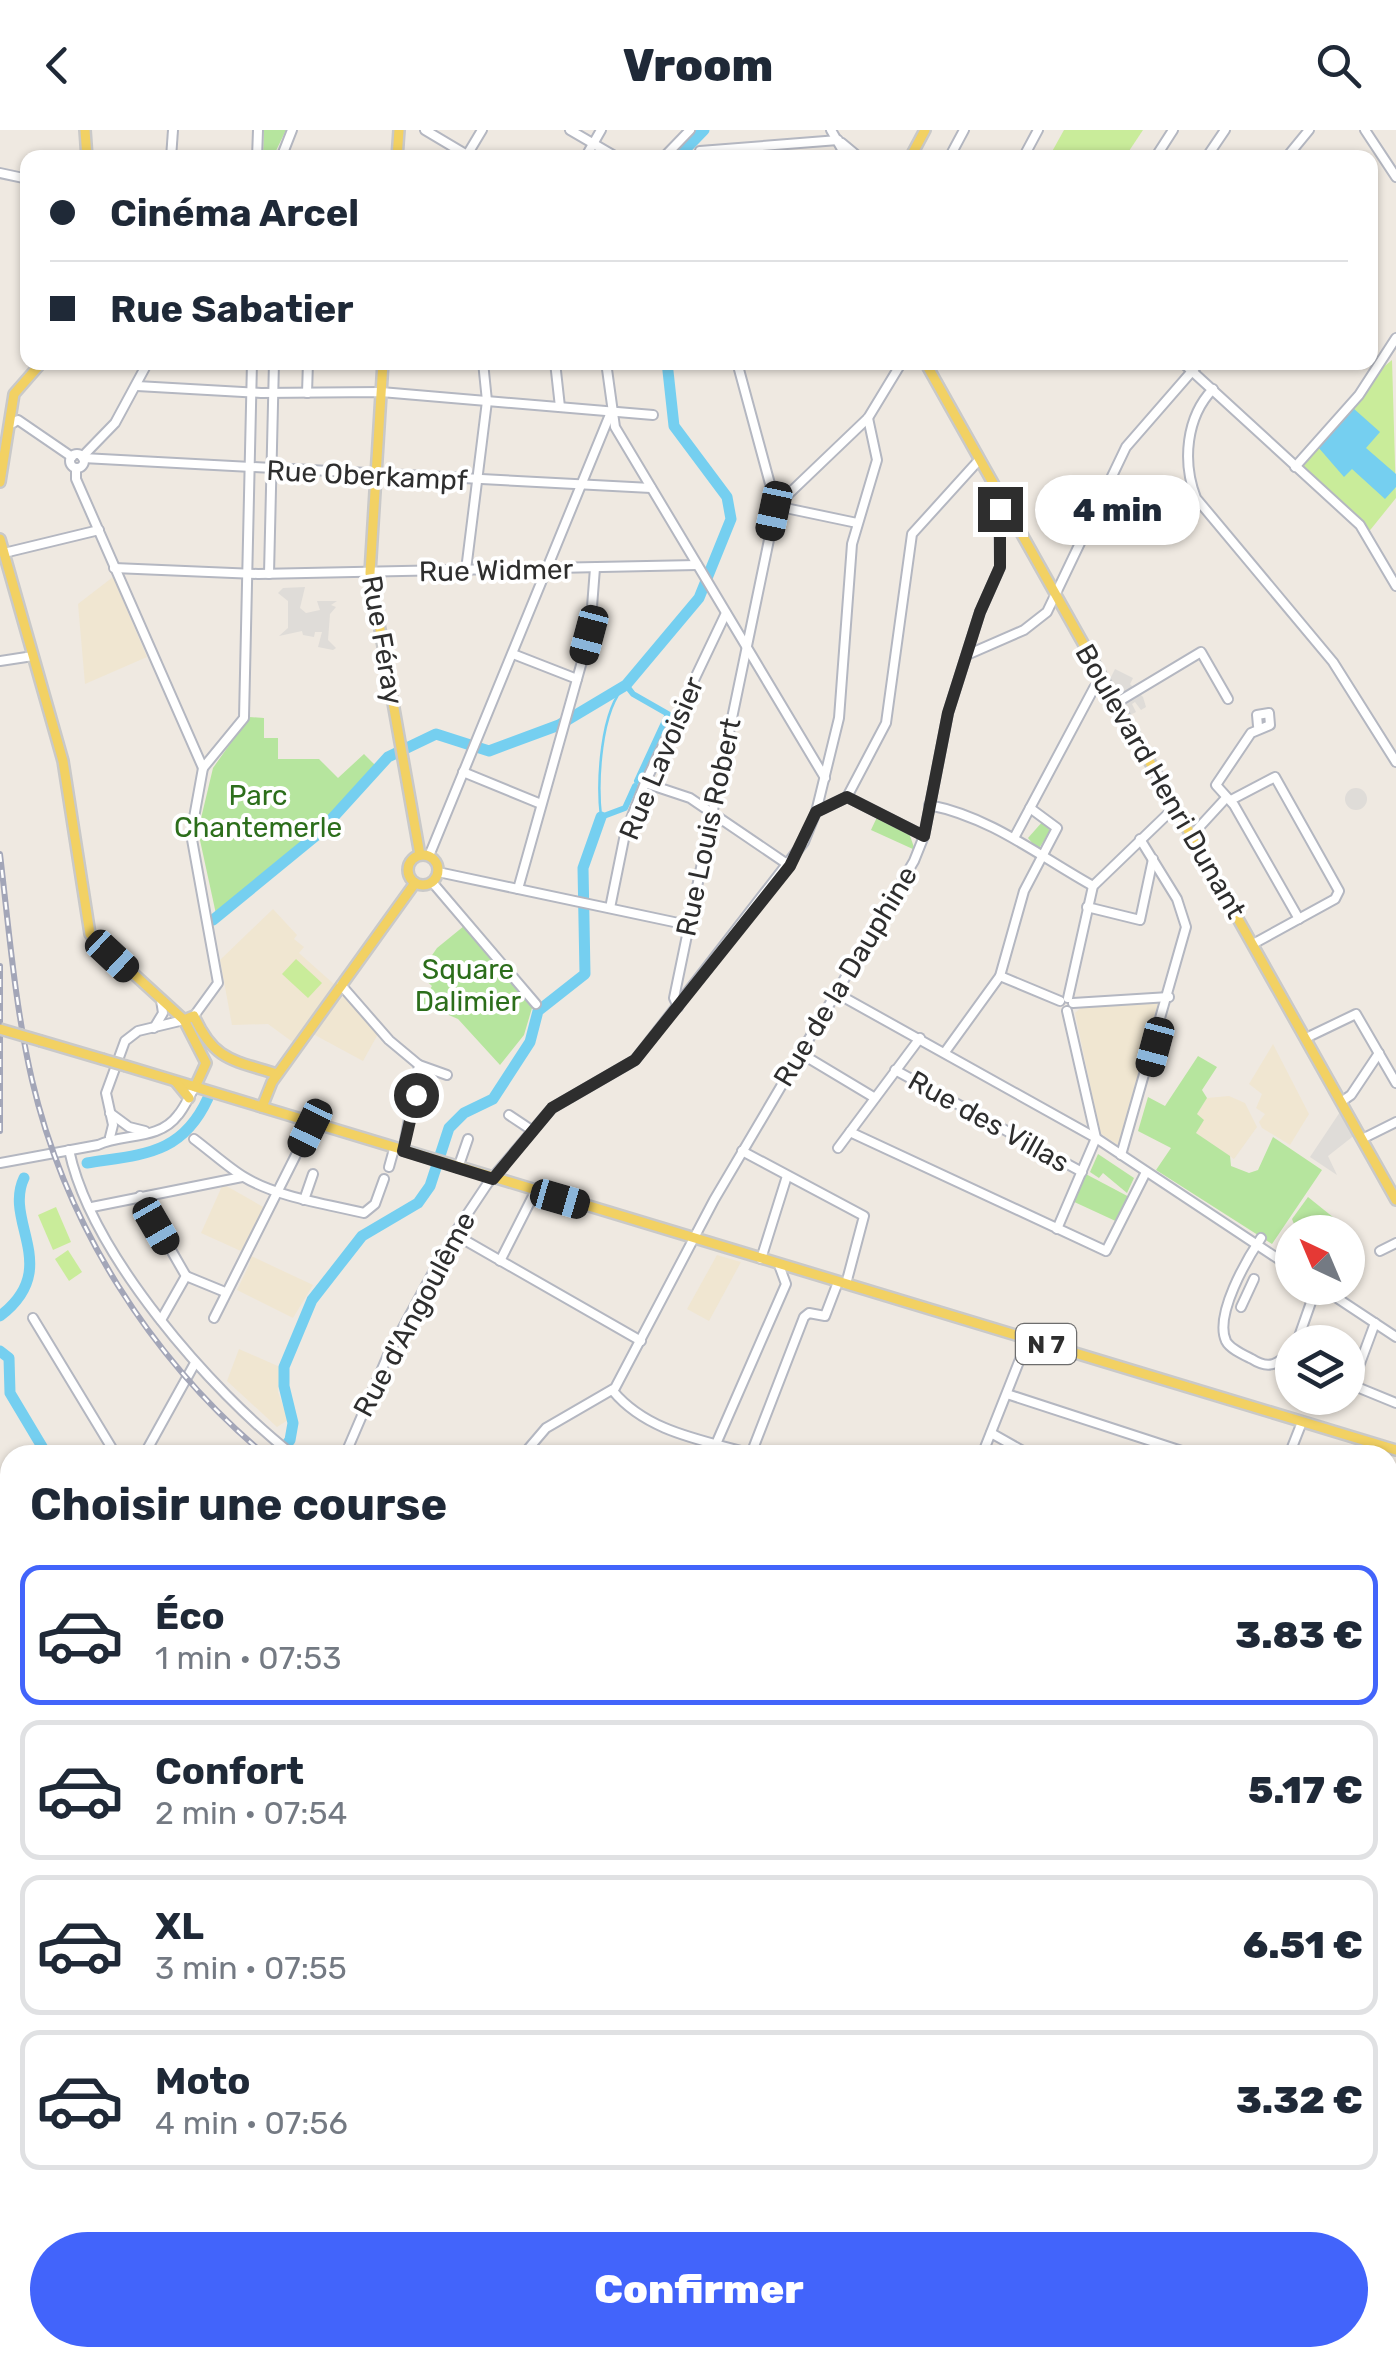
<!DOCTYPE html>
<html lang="fr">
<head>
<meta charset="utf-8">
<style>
  :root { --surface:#fff; --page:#f6f6f7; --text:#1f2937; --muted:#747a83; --line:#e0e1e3; --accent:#4264fb }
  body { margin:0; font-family:Rubik,sans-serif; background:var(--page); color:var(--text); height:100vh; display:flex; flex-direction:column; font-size:38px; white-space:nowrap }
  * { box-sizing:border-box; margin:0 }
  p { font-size:32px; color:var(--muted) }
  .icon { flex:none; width:55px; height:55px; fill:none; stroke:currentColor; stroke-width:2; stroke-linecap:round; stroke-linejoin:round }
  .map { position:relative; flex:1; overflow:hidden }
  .panel { position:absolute; left:0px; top:1315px; width:1398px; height:922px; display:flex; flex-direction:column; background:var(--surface); border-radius:30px 30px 0 0; box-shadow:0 2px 8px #0004 }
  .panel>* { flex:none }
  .banner { position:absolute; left:20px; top:20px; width:1358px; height:220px; border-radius:20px; box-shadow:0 2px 8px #0004; display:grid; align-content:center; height:220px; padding:0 30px; background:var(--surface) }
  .needle { width:65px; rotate:316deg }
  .fabs { position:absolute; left:1275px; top:1085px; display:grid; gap:20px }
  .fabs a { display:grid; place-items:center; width:90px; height:90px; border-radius:50%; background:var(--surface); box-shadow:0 2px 8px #0004; font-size:50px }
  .end { position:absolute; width:45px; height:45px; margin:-22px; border:12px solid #2e2e2e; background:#fff; box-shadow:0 0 0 5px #fff }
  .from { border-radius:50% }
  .bubble { position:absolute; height:70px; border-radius:35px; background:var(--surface); box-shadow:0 2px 8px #0004; font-size:32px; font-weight:800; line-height:70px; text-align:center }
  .car { position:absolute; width:30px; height:60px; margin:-30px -15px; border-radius:12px; box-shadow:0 0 8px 2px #0007; background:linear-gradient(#222 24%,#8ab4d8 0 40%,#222 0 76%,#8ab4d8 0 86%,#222 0) }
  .banner b { display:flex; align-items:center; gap:35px; height:95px; font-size:38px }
  .banner b+b { border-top:2px solid var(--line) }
  .banner i { width:25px; height:25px; background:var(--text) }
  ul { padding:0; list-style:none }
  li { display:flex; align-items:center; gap:30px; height:140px; margin:0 20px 15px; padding:0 10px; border:5px solid var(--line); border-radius:20px }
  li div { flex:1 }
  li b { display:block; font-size:38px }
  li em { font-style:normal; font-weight:800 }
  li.active { border-color:var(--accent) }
  li>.icon { width:90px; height:90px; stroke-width:1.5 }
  h2 { padding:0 30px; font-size:45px; line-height:120px }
  .cta { display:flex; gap:20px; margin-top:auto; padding:20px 30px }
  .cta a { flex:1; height:115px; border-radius:60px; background:var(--accent); color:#fff; font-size:40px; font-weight:800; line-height:115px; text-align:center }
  header { display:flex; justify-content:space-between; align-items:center; height:130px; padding:0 30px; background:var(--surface); font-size:45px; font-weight:800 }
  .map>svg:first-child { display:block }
  .education { fill:#f0e6d1 }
  .green { fill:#b6e59e }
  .cemetery { fill:#c8d9b8 }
  .pitch { fill:#c9ec9a }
  .plaza { fill:#dfdcd8 }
  .water { fill:#75cff0 }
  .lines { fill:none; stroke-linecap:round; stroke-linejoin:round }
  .stream { stroke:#75cff0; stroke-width:2.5 }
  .canal { stroke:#75cff0; stroke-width:6 }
  .river { stroke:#75cff0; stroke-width:11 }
  .minor-casing { stroke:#b4b7c1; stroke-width:12 }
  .major-casing { stroke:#c9c9c9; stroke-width:14 }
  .minor { stroke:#fff; stroke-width:8 }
  .major { stroke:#f2d163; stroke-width:9 }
  .rail-casing { stroke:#a3a6b8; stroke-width:6 }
  .rail { stroke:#fff; stroke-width:2.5; stroke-dasharray:8; stroke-linecap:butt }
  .major-bridge-casing { stroke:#c9c9c9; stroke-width:14; stroke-linecap:butt }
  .major-bridge { stroke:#f2d163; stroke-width:9 }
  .route { stroke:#2e2e2e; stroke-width:12 }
  .labels { text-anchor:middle; stroke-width:8; stroke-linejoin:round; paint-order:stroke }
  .shield { fill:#fff; stroke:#6d6d6d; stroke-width:2.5 }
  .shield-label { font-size:25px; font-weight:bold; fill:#2e2e2e }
  .street-label { font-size:28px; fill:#2e2e2e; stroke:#fff }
  .park-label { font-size:28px; fill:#2c6e1b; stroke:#fff }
</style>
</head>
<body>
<header><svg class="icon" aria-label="back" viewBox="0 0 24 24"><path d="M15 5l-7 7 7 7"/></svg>Vroom<svg class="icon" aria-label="search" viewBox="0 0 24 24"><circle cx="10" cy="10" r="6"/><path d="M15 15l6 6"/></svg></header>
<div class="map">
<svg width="1396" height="2237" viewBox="0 0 1396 2237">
  <rect width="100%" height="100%" fill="#efe9e1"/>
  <g class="education">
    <polygon points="113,447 147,527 85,554 78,474"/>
    <polygon points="273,779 297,805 294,809 304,817 299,823 335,855 294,913 268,894 232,895 220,830"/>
    <polygon points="344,865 378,904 363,931 313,904"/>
    <polygon points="1159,870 1118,1015 1100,1003 1075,883 1083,876"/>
    <polygon points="1273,914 1309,984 1290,1015 1262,998 1259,992 1265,984 1256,978 1262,964 1249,954"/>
    <polygon points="1229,966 1245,973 1257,997 1234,1029 1196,1003 1203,990 1197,984 1207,968"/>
    <polygon points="223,1054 265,1078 243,1122 201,1103"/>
    <polygon points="249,1125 313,1155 293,1188 237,1160 250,1133"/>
    <polygon points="717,1125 741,1132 709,1191 687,1179"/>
    <polygon points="239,1219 280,1237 278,1262 288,1290 277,1297 227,1251"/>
  </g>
  <g class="green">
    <polygon points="264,0 286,0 273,27 263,27"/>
    <polygon points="249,587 264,588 264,608 278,608 278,629 319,629 338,648 364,624 376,636 306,710 216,784 198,701 213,638"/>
    <polygon points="878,685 909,703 915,720 871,700"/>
    <polygon points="1043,691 1050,701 1038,720 1028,708"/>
    <polygon points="464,796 532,878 524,905 500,935 458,889 421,873 432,856 419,844 437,818"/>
    <polygon points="1198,926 1217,937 1202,960 1207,968 1197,984 1204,990 1196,1003 1230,1026 1231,1036 1249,1043 1258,1040 1273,1007 1322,1040 1272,1114 1156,1040 1171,1018 1138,1001 1148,967 1165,976"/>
    <polygon points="1098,1024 1134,1048 1127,1063 1103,1043 1099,1048 1090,1042"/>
    <polygon points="1082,1042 1133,1069 1122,1094 1070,1070"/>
    <polygon points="1308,1067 1344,1096 1340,1102 1314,1102 1294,1094 1292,1089"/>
    <polygon points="0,1865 10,1866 10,2000 0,2034"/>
    <polygon points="1396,2061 1396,2189 1388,2185 1388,2062"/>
  </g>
  <polygon class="cemetery" points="1388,1387 1396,1389 1396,1521 1391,1539 1388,1537"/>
  <g class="pitch">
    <polygon points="1064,0 1143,0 1125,27 1049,27"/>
    <polygon points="1392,230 1396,368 1367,404 1295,337 1368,250"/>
    <polygon points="296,829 322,853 308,868 282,844"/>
    <polygon points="56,1077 71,1112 53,1120 38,1085"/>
    <polygon points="68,1120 82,1142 69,1151 55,1129"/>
    <polygon points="0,1518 10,1527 10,1866 0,1865"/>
  </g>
  <g class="plaza">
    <polygon points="305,457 300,478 306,483 320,480 317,471 337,471 331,475 336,477 330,484 328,510 336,518 333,520 318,517 322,502 315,502 314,507 303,505 302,501 279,506 288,498 288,471 278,463 283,458"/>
    <polygon points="1115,539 1133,548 1130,554 1143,567 1146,577 1141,580 1135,572 1132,574 1136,582 1130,585 1110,549"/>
    <circle cx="1356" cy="669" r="11"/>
    <polygon points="1342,979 1356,1004 1328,1026 1337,1045 1310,1027"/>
  </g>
  <polygon class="water" points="1353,278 1380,302 1366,318 1396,344 1396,357 1385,369 1352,339 1344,347 1318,317"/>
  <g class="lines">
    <path class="stream" d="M601,687C597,653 600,579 626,555"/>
    <g class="canal">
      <polyline points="626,555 633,564 668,584 637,651"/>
      <polyline points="601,687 625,678 635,656"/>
    </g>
    <g class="river">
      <polyline points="677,28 704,0"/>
      <polyline points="213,790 318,704 388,627 436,604 489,621 559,595 626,555 699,468 731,389 727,367 674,296 667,232"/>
      <path d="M87,1033C143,1024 182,1025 208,968"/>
      <path d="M0,1186C63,1138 3,1092 24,1048"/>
      <polyline points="0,1221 9,1228 10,1263 47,1325"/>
      <polyline points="279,1325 290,1310 293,1293 284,1256 284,1237 312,1170 362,1106 418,1073 430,1056 449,998 464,983 493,969 530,912 538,881 585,844 583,738 601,687"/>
    </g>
    <g class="minor-casing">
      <g id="minor">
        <polyline points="425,0 472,28"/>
        <polyline points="570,0 618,28"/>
        <polyline points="831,0 847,28"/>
        <polyline points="1365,0 1396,47"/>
        <polyline points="842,13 860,28"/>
        <polyline points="700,21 838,10"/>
        <polyline points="467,25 482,0"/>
        <polyline points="171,28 173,0"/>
        <polyline points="257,28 258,0"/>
        <polyline points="281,28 292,0"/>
        <polyline points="585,28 601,0"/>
        <polyline points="663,28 690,0"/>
        <polyline points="949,28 964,0"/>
        <polyline points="1023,28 1038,0"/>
        <polyline points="1155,28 1173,0"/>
        <polyline points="1206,28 1225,0"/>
        <polyline points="1286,28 1309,0"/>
        <polyline points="0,43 28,49"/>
        <polyline points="555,232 560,277"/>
        <polyline points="606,232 615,297 825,648"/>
        <polyline points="1182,232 1360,395 1396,456"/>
        <polyline points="137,256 261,263 381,262 653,285"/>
        <path d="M1213,259C1186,287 1182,332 1196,368L1333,532L1396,632"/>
        <polyline points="307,263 308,232"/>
        <polyline points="11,294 18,290 72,327"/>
        <circle cx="77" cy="331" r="7"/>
        <polyline points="82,327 115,293 148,232"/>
        <polyline points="83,328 651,358"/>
        <polyline points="1295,337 1359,265 1396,208"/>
        <polyline points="76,338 76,349 203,638"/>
        <polyline points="776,376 868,288 902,232"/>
        <polyline points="776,376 857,393"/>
        <polyline points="4,423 99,400"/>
        <polyline points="114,438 258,444 697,435"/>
        <polyline points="466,440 487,271 483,232"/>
        <polyline points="269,444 274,232"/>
        <polyline points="513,524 577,549"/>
        <polyline points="969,524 1024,500 1047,482 1126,317 1200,232"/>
        <polyline points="0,531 33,526"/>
        <polyline points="1116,573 1201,522 1228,569"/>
        <polyline points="1258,596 1257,585 1269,583 1270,595 1251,603 1216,655 1234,675 1299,789"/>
        <polyline points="463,642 541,674"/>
        <polyline points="645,653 690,668 790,736"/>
        <polyline points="847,667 924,706"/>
        <polyline points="1231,670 1275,647 1339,761 1335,769 1253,814"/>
        <path d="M929,675C991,687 1039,726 1093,756"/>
        <polyline points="816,682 847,667 886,593 912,404 979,330"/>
        <polyline points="1192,705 1226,668"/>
        <polyline points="1014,708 1094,558 1103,550"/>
        <polyline points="429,726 611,282"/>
        <polyline points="438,742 688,795"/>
        <polyline points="432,752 536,874"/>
        <polyline points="518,759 590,503 595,438"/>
        <polyline points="1087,777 1140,790 1153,729"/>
        <polyline points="610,778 625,704 645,653 726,483"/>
        <polyline points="1000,846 1060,871"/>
        <polyline points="341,855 389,910 419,935 403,1021"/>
        <polyline points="836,863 1096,1008 1292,1138"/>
        <polyline points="1068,868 1093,756 1175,677"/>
        <polyline points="1073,873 1169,867"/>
        <polyline points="678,877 674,868 776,376 737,232"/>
        <polyline points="194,886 218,853 191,704 203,638 244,588 252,232"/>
        <polyline points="154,898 163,883 161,870"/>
        <polyline points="1306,908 1356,884 1396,953"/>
        <polyline points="945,922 1000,846 1024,761 1057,698 1030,678"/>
        <polyline points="800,923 875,968"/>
        <polyline points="419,935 447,945"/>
        <polyline points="895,940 1082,1042"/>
        <polyline points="1341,972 1351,965 1379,923"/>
        <polyline points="110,983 129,997 145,1001"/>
        <polyline points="509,985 530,999"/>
        <polyline points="850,1002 1106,1121 1146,1042"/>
        <polyline points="110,1007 113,995 106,963 125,911 138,901 184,890"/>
        <path d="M194,1009C210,1021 229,1038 244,1047C277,1067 326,1074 364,1083L375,1074L384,1049"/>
        <polyline points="1362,1009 1396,992"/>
        <polyline points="838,1018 920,908"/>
        <path d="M69,1020C91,1124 211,1261 293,1325"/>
        <polyline points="742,1021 864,1086 846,1154"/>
        <polyline points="1121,1025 1186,797 1177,769 1140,709"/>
        <path d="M0,1033L98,1015C122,1003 159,1011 178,985C185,977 189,966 195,957"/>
        <polyline points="389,1037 394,1019"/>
        <polyline points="458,1038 468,1009"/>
        <polyline points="140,1066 186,1146"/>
        <polyline points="304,1070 313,1044"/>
        <polyline points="92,1077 242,1047"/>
        <polyline points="1057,1099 1096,1008 1067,881"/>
        <polyline points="454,1104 641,1211"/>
        <path d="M1261,1108C1247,1129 1214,1185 1226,1211C1230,1219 1244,1225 1252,1229C1269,1240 1278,1234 1292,1221"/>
        <polyline points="1380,1121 1396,1113"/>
        <polyline points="761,1129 787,1046"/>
        <polyline points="500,1131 535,1062"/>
        <polyline points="186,1146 225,1162"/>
        <polyline points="1322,1158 1396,1207"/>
        <polyline points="1241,1177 1254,1149"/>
        <polyline points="33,1188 116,1325"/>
        <polyline points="214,1188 312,993"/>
        <polyline points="161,1190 186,1146"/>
        <polyline points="1297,1212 1316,1158"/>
        <polyline points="1352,1255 1375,1193"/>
        <polyline points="1352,1255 1396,1273"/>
        <path d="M613,1261C648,1303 704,1310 755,1325"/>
        <polyline points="1007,1264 1194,1325"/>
        <polyline points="991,1303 1030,1325"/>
        <polyline points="716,1314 786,1154 779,1135"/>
        <polyline points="751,1324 804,1187 809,1183 825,1186 838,1152"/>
        <polyline points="144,1325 195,1233"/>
        <polyline points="345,1325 388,1225 454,1104 488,1053 552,978 635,930 804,712 816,682 839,588 852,414 877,330 868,288"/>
        <polyline points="523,1325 546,1298 615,1258 714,1070 914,731 924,706 948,583 980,482 1000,437 999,384 1005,376"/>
        <polyline points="982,1325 1028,1209"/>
        <polyline points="1289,1325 1302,1292"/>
        <polyline points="0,1509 10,1518"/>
        <polyline points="1388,1547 1396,1549"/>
        <polyline points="1388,1705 1396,1709"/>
        <polyline points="1388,1806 1396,1812"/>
        <polyline points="1388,1910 1396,1903"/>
        <polyline points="1396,1962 1388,1979 1396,1996"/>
        <polyline points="1388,2190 1396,2193"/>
        <polyline points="620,2228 621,2237"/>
        <polyline points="652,2228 657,2237"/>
        <polyline points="710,2228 710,2237"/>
        <polyline points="795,2228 801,2236"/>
        <polyline points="841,2228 842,2237"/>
        <polyline points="1093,2228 1099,2237"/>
        <polyline points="1258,2228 1273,2237"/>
        <polyline points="1357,2228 1373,2237"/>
        <polyline points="1387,2228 1396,2233"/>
        <polyline points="1009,2236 1029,2237"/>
        <polyline points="1154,2237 1171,2228"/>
      </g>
    </g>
    <g class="major-casing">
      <g id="major">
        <polyline points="85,0 87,28"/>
        <polyline points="397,28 399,0"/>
        <polyline points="910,28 925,0"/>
        <polyline points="383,232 370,443 420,725"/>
        <polyline points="925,232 1396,1070"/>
        <polyline points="0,352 14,264 42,232"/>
        <polyline points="0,409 63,631 90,804 184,890 206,933 195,957"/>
        <circle cx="423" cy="740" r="15"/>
        <path d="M184,890L194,886C214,931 233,930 277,944"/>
        <polyline points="41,911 102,929"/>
        <polyline points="126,936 1396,1320"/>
        <polyline points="176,952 189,968"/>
        <polyline points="262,977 272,952 415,753"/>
      </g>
    </g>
    <use href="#minor" class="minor"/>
    <use href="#major" class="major"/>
    <g class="rail-casing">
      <g id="rail">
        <path d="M0,724C9,800 15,876 32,950C66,1096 151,1229 265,1325"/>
        <polyline points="0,1001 0,836"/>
        <polyline points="0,1432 10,1453"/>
        <polyline points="1388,1717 1396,1722"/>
        <polyline points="1388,2211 1396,2218"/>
      </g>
    </g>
    <use href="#rail" class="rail"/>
    <g class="major-bridge-casing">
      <g id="major-bridge">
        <polyline points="0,899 41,911"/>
        <polyline points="102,929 126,936"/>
      </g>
    </g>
    <use href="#major-bridge" class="major-bridge"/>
  </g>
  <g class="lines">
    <polyline class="route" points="416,965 403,1021 493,1049 552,978 635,930 790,736 816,682 847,667 924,706 948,583 980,482 1000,437 1000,379"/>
  </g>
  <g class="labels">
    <rect class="shield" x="1016" y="1194" width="60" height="40" rx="8"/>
    <g class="shield-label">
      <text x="1046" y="1223">N 7</text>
    </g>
    <g class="street-label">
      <text transform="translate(367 345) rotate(3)" y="10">Rue Oberkampf</text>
      <text transform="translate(496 440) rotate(-1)" y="10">Rue Widmer</text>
      <text transform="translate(383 510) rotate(80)" y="10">Rue Féray</text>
      <text transform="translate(661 628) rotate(-67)" y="10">Rue Lavoisier</text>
      <text transform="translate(1161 651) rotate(60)" y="10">Boulevard Henri Dunant</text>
      <text transform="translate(708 697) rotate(-78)" y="10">Rue Louis Robert</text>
      <text transform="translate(845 846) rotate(-59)" y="10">Rue de la Dauphine</text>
      <text transform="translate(989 991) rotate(29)" y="10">Rue des Villas</text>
      <text transform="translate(414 1184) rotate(-62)" y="10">Rue d'Angoulême</text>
    </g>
    <g class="park-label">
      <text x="258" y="675">Parc<tspan x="258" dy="32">Chantemerle</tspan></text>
      <text x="468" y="849">Square<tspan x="468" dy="32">Dalimier</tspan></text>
    </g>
  </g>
</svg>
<div class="fabs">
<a><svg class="needle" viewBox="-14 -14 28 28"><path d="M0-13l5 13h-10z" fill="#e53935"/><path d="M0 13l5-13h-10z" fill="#747a83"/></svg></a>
<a><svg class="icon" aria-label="layers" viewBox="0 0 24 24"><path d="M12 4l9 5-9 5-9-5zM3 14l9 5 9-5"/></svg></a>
</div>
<i class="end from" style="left:416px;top:965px"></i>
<i class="end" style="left:1000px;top:379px"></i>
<div class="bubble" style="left:1035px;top:345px;width:165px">4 min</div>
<i class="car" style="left:774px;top:381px;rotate:192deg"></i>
<i class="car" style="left:589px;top:505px;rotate:195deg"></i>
<i class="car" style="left:112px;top:826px;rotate:133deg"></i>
<i class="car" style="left:1155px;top:917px;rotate:195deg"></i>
<i class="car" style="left:310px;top:998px;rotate:206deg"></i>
<i class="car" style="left:560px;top:1069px;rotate:106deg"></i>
<i class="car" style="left:156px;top:1096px;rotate:150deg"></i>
<div class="banner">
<b><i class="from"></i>Cinéma Arcel</b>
<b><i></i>Rue Sabatier</b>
</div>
<section class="panel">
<h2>Choisir une course</h2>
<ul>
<li class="active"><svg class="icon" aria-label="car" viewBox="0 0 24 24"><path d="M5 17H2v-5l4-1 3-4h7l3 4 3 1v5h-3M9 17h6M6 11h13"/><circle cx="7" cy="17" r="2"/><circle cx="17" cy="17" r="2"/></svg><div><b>Éco</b><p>1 min · 07:53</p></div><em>3.83 €</em></li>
<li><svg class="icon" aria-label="car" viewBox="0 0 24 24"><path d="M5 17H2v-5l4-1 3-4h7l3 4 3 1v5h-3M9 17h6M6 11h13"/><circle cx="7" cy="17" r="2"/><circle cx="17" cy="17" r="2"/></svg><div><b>Confort</b><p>2 min · 07:54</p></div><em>5.17 €</em></li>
<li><svg class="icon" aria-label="car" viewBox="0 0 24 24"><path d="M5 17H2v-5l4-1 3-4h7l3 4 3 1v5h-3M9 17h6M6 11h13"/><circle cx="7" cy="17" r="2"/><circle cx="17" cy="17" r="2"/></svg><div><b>XL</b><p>3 min · 07:55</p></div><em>6.51 €</em></li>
<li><svg class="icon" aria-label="car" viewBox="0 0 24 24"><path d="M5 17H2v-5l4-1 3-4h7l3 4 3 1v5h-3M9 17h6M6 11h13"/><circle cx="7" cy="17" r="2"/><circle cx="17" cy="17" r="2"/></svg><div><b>Moto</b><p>4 min · 07:56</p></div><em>3.32 €</em></li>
</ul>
<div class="cta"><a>Confirmer</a></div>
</section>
</div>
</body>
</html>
